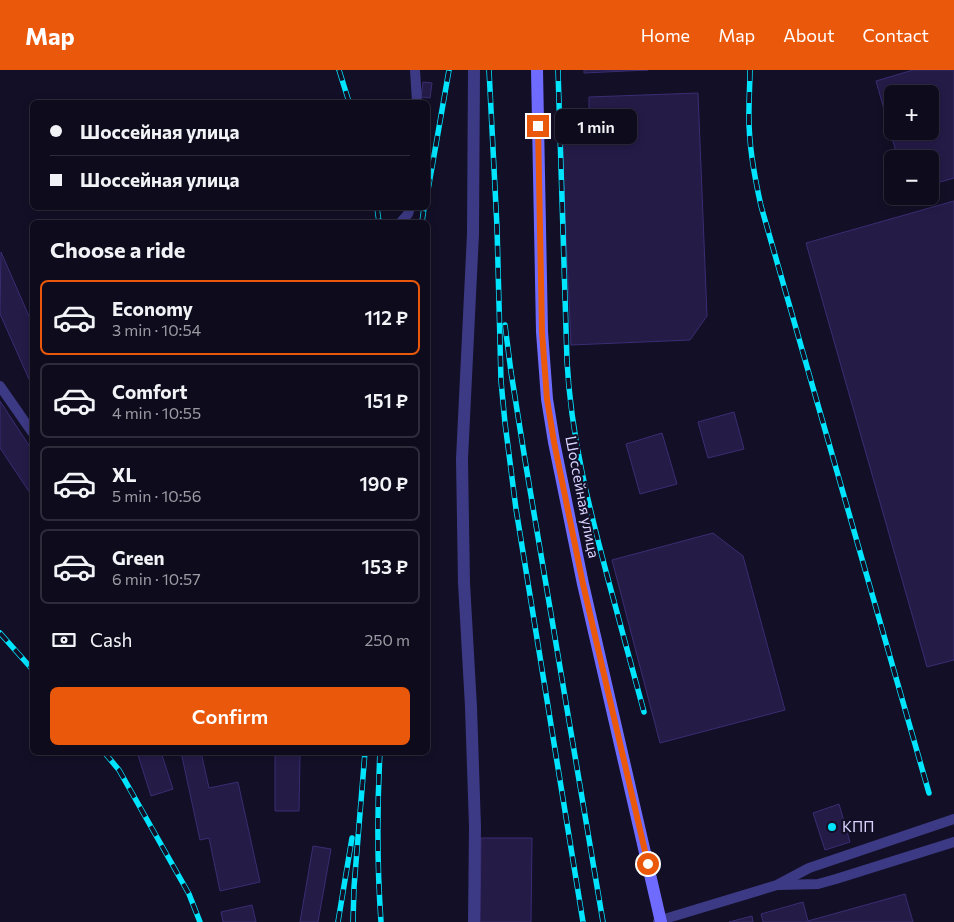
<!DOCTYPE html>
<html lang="en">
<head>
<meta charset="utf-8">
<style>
  :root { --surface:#0e0b1c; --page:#1c1929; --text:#f1f3f6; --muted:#9b9ba3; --line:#2e2b3b; --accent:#ea580c }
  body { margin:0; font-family:Commissioner,sans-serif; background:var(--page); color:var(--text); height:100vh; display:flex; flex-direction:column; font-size:19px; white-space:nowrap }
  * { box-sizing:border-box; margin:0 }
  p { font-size:16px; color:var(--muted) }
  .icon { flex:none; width:28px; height:28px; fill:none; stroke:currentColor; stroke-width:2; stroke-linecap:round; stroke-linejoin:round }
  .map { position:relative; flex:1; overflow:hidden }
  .panel { position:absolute; left:30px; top:150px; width:400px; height:535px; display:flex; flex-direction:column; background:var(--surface); border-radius:8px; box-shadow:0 2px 8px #0003,0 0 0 1px var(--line) }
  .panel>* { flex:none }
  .guide { position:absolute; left:30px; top:30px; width:400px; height:110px; border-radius:8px; box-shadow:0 2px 8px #0003,0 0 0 1px var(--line); display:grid; align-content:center; height:110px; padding:0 20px; background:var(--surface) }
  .tools { position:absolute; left:884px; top:15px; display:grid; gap:10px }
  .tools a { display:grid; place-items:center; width:55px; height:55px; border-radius:8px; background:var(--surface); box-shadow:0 2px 8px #0003,0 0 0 1px var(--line); font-size:25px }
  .end { position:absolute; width:22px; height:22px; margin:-11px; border:6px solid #ea580c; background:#fff; box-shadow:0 0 0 2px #fff }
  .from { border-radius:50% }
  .bubble { position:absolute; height:35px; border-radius:8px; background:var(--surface); box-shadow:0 2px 8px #0003,0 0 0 1px var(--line); font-size:16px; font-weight:600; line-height:35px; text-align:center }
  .guide b { display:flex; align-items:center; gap:18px; height:48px; font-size:19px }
  .guide b+b { border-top:1px solid var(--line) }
  .guide i { width:12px; height:12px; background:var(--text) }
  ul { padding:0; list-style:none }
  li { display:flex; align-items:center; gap:15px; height:75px; margin:0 10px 8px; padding:0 10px; border:2px solid var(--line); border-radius:8px }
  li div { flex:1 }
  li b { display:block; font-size:19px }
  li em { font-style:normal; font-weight:600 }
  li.selected { border-color:var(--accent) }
  li>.icon { width:45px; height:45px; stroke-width:1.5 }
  h2 { padding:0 20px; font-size:22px; line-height:60px }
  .pay { display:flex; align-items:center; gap:12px; height:55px; padding:0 20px; font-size:19px }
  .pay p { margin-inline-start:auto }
  .cta { display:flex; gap:10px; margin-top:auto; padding:10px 20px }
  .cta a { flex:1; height:58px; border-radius:8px; background:var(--accent); color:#fff; font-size:20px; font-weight:600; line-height:58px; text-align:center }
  header { display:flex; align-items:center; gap:30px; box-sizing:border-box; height:70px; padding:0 25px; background:var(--accent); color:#fff }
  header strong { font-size:24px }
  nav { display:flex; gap:28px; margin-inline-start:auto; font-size:18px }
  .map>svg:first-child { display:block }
  .building { fill:#241b47; stroke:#3b2d73; fill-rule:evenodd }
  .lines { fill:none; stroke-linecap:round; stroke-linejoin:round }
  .lane { stroke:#3d3a85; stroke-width:10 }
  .street { stroke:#3d3a85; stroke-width:12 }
  .secondary { stroke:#6f6bff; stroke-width:12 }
  .rail-casing { stroke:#00e5ff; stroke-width:5.5 }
  .rail { stroke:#130f26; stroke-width:4; stroke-dasharray:11; stroke-linecap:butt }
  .route { stroke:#ea580c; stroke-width:6 }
  .poi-dot { fill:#00e5ff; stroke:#130f26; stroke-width:2 }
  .labels { text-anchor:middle; stroke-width:4.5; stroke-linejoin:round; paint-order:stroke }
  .street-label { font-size:15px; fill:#d9d4ff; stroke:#130f26 }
  .poi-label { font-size:15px; fill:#d9d4ff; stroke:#130f26; text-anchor:start }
</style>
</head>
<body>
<header>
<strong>Map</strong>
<nav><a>Home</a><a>Map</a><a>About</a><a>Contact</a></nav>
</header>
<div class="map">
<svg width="954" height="852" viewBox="0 0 954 852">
  <rect width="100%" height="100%" fill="#130f26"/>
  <g class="building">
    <polygon points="584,0 648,0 584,3"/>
    <path d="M913,0H954V108L930,115V89H898L876,11ZM892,24H930V61H892Z"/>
    <polygon points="423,12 432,13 430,28 421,27"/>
    <polygon points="698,23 707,246 690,270 571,275 561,52 589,48 589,27"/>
    <polygon points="954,131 954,590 927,597 806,173"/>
    <polygon points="1,182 32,253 32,316 0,244"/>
    <polygon points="0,331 32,380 32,426 0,378"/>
    <polygon points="734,342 744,379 708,388 698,352"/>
    <polygon points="662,363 677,414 640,424 626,374"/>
    <polygon points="713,463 743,486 785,640 660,673 612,490"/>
    <polygon points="137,682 161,682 173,719 151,726"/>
    <polygon points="181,682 201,682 209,718 238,712 260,812 220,821 209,768 200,770"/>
    <polygon points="275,682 318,682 318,685 300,685 299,741 275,741"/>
    <polygon points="839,734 850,772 825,780 813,743"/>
    <polygon points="481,768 532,768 531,852 480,852"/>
    <polygon points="313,776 331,779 318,852 300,852"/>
    <polygon points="905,824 913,852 763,852 761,844 803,832 808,851"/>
    <polygon points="252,835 256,852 223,852 221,842"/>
    <polygon points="752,846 753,852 729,852"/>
  </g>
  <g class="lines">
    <g class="lane">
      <polyline points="415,0 417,32"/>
      <polyline points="401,152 408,144 410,138"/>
      <polyline points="0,316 32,362"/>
      <polyline points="779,815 818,814 836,809 954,772"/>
      <polyline points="658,852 661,850 777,815 809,798 954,749"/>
    </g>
    <polyline class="street" points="474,852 475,757 471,637 464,513 462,389 473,164 474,0"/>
    <polyline class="secondary" points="537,0 542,262 547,329 554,372 583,514 661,852"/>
    <g class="rail-casing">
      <g id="rail">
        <polyline points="339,0 349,32"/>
        <polyline points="489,0 497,157 501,311 505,353 516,439 583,852"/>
        <path d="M558,0L567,291C571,367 589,437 608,509C620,553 632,598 644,642"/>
        <path d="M750,0C750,13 749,26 749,39C748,72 754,104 761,136L929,723"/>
        <polyline points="428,120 449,0"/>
        <polyline points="377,138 379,152"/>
        <polyline points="422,152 424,138"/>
        <polyline points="505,255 511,302 525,390 603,852"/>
        <polyline points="0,563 32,599"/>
        <polyline points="104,682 119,700 189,824 200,852"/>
        <path d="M380,682C377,739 377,795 381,852"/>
        <polyline points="338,852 352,768"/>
        <polyline points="353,852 354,817 365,682"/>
      </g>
    </g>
    <use href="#rail" class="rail"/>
  </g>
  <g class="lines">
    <polyline class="route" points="538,56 542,262 547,329 554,372 583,514 648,794"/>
  </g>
  <circle class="poi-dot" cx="832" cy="757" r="5"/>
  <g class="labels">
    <g class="street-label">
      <text transform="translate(582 427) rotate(79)" y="5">Шоссейная улица</text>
    </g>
    <g class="poi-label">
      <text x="842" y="762">КПП</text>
    </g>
  </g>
</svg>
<div class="tools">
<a>+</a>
<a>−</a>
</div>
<i class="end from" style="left:648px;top:794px"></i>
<i class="end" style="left:538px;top:56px"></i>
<div class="bubble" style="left:555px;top:39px;width:82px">1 min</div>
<div class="guide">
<b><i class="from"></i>Шоссейная улица</b>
<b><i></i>Шоссейная улица</b>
</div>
<section class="panel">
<h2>Choose a ride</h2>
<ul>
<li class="selected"><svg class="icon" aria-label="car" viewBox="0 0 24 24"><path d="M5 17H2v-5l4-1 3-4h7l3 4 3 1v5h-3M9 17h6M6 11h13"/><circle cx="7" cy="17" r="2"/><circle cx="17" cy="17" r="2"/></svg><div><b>Economy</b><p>3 min · 10:54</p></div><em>112 ₽</em></li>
<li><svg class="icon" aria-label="car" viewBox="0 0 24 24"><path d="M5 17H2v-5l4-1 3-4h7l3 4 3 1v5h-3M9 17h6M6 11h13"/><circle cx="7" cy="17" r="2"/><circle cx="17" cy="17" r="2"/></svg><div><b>Comfort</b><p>4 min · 10:55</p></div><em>151 ₽</em></li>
<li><svg class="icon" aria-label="car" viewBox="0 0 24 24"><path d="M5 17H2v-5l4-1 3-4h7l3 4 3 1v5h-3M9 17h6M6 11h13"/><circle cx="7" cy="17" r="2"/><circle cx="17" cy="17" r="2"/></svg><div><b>XL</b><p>5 min · 10:56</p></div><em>190 ₽</em></li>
<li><svg class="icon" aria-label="car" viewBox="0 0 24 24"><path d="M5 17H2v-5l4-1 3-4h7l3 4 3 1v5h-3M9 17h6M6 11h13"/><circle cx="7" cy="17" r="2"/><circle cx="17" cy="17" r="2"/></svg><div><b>Green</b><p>6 min · 10:57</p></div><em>153 ₽</em></li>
</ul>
<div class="pay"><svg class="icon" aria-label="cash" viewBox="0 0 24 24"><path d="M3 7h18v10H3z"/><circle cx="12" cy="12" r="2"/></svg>Cash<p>250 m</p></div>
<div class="cta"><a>Confirm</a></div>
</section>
</div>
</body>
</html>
